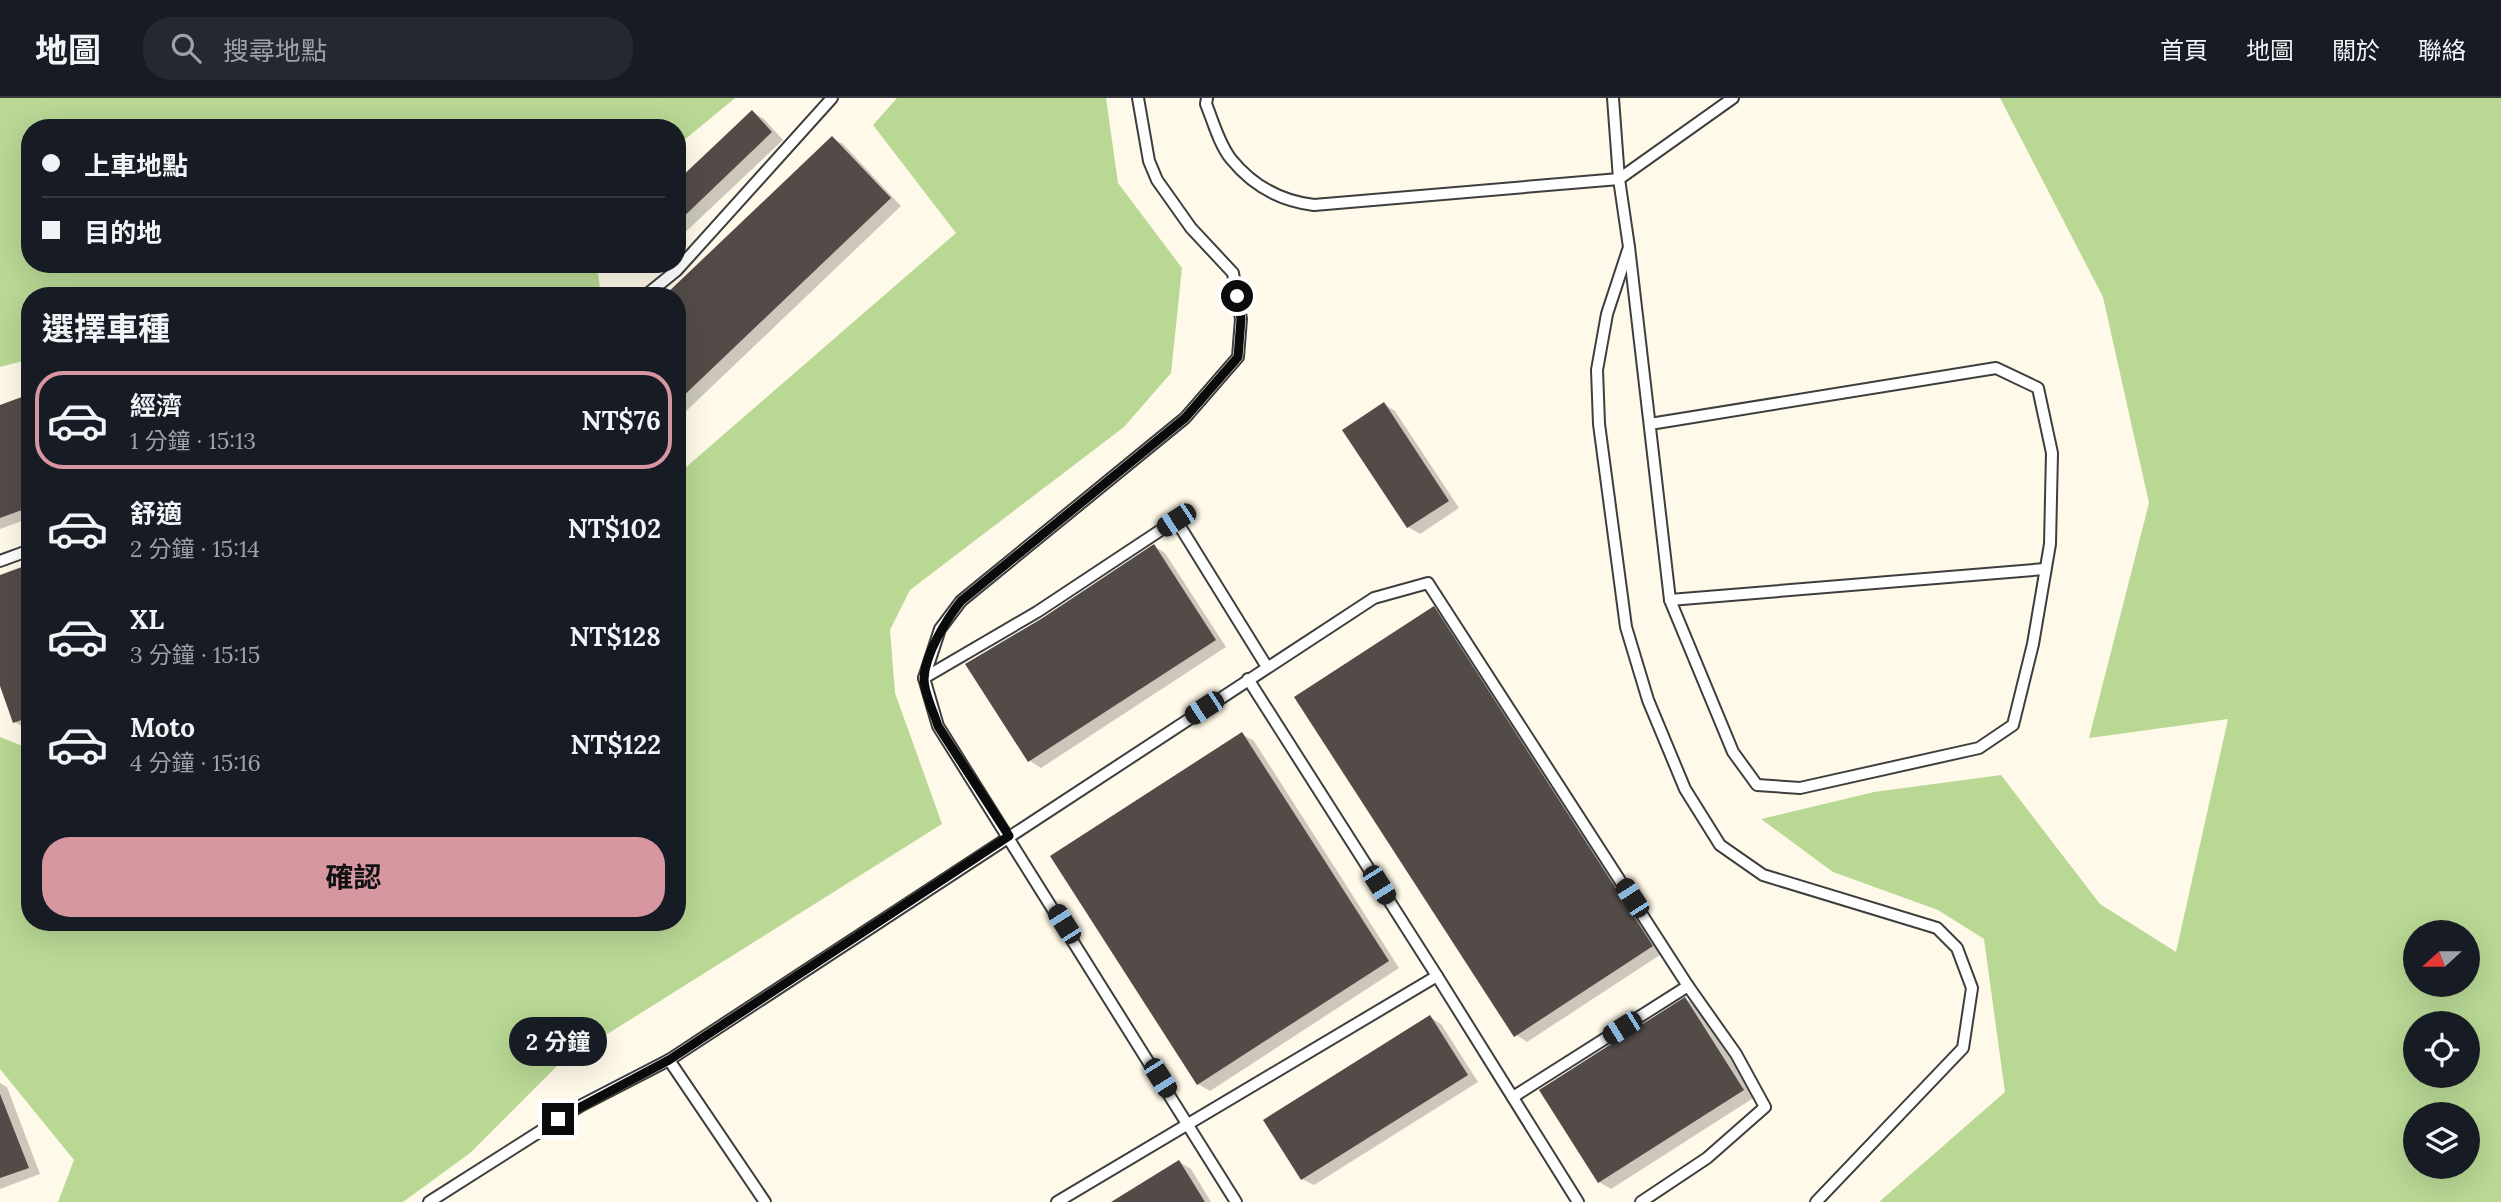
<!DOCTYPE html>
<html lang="zh-TW">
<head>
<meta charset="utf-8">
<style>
  :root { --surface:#171b24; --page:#242831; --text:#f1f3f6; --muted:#9ea1a6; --line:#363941; --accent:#d797a0 }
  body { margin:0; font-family:Lora,"Noto Sans TC",serif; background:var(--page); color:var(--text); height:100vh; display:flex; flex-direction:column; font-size:26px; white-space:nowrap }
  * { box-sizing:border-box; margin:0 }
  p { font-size:23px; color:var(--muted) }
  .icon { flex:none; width:38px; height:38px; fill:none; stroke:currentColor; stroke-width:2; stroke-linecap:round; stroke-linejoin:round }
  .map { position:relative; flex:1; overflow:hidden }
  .panel { position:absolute; left:21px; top:189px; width:665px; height:644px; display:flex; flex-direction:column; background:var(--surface); border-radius:28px; box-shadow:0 7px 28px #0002 }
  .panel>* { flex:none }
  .banner { position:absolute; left:21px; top:21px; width:665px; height:154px; border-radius:28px; box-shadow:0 7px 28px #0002; display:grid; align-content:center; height:154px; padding:0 21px; background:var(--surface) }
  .needle { width:46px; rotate:249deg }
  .buttons { position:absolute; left:2403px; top:822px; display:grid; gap:14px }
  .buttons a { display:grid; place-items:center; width:77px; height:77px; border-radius:50%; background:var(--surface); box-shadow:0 7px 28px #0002; font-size:35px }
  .end { position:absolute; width:32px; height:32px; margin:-16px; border:9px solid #0b0b0b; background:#fff; box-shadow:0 0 0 4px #fff }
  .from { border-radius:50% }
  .bubble { position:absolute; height:49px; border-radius:24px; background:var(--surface); box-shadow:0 7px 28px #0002; font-size:23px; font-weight:700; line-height:49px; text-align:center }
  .car { position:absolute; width:21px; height:42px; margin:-21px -10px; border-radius:9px; box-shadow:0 0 5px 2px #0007; background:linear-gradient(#222 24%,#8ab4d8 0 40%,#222 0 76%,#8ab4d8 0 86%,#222 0) }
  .banner b { display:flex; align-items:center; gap:24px; height:66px; font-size:26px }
  .banner b+b { border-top:2px solid var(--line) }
  .banner i { width:18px; height:18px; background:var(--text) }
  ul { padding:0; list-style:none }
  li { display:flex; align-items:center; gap:21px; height:98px; margin:0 14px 10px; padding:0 7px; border:4px solid transparent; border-radius:28px }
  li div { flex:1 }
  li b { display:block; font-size:26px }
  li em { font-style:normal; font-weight:700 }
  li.selected { border-color:var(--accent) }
  li>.icon { width:63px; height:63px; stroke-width:1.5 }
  h2 { padding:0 21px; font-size:32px; line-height:84px }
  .action { display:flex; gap:14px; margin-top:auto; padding:14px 21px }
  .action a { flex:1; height:80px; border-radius:28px; background:var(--accent); color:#111; font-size:28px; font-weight:700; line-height:80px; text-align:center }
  header { display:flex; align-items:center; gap:42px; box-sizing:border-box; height:98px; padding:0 35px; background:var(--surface); border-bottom:2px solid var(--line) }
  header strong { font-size:33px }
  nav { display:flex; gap:38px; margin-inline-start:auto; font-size:24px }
  .search { width:490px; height:63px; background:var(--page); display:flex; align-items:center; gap:18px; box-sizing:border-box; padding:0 24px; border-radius:28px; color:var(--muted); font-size:26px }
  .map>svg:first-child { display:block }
  .forest { fill:#b8d894; fill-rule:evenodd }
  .shadow { fill:#0003 }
  .building { fill:#534b47 }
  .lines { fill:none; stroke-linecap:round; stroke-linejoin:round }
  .service-casing { stroke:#3e3e3e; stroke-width:14 }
  .service { stroke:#fff; stroke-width:10 }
  .route { stroke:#0b0b0b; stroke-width:9 }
</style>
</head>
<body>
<header>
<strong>地圖</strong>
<div class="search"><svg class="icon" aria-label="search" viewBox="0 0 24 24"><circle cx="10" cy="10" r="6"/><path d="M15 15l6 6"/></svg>搜尋地點</div>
<nav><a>首頁</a><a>地圖</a><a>關於</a><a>聯絡</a></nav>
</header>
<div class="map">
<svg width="2501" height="1104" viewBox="0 0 2501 1104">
  <rect width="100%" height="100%" fill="#fff9e9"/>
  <g class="forest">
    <polygon points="0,0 735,0 677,48 677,30 30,30 30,166 597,166 600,191 574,198 30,198 30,261 0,269"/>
    <polygon points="897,0 1106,0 1118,85 1182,170 1171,275 1124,329 910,492 890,532 895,595 942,726 558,967 470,1055 403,1104 58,1104 74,1062 0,971 0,639 30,651 30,824 677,824 677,377 956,135 873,27"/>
    <path d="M2000,0H2501V1104H1879L2005,994L1984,841L1938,812L1833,774L1761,721L1874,694L2001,677L2100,806L2176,854L2228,621L2089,640L2149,405L2103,199ZM2415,835H2468V887H2415ZM2415,926H2468V978H2415ZM2415,1017H2468V1069H2415Z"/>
  </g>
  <g class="shadow">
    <polygon points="752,14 764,21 783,42 677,142 677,86"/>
    <polygon points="832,40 843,46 901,108 682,317 677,315 677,198"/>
    <polygon points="30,265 30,288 22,268"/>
    <polygon points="30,298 30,420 0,431 0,309"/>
    <polygon points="1384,306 1395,313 1459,410 1420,436 1408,429"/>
    <polygon points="1154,448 1165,455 1226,549 1041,670 1030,663 967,567 1042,522"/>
    <polygon points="30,468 30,629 26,631 15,624 0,583 0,478"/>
    <polygon points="1434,510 1445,517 1663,855 1527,944 1516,937"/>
    <polygon points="1242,636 1254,643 1399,870 1210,993 1198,986"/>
    <polygon points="1686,901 1697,908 1755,999 1611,1091 1599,1084"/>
    <polygon points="1430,919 1441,926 1478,984 1314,1087 1302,1081"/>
    <polygon points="0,985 7,989 40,1076 0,1091"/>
    <polygon points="1179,1064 1191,1071 1211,1104 1115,1104"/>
  </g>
  <g class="building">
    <polygon points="752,12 772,34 677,125 677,83"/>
    <polygon points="832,38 891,100 677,304 677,198 664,198"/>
    <polygon points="30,296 30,409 0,420 0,307"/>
    <polygon points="1384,304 1449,403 1407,430 1342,332"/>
    <polygon points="1154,446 1216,542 1028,664 965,566 1041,521"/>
    <polygon points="30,466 30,619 13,625 0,588 0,477"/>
    <polygon points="1434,508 1653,848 1514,939 1294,599"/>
    <polygon points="1242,634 1389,863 1197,987 1050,758"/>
    <polygon points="1685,899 1744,992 1598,1085 1539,992"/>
    <polygon points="1430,917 1468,977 1301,1082 1263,1022"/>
    <polygon points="0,996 29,1070 0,1080"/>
    <polygon points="1179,1062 1205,1104 1111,1104"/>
  </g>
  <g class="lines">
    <g class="service-casing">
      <g id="service">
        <polyline points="1138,0 1149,63 1157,82 1191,130 1233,175 1241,221 1238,259 1185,320 961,503 940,531 924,580 938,628 1236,1104"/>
        <path d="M1207,0L1206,6C1213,23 1219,46 1231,61C1252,87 1281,103 1314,107L1619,81L1733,0"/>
        <polyline points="1613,0 1619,81 1629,149 1607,216 1597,272 1599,326 1626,529 1648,602 1685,691 1720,747 1763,777 1937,830 1957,850 1972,890 1963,950 1816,1104"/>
        <polyline points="1629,149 1670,502 1733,654 1757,687 1800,690 1979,650 2013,627 2033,546 2050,446 2052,355 2038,290 1996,270 1650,326"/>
        <polyline points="645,198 677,172 832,0"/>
        <polyline points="0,463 30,452"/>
        <polyline points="1670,502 2045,471"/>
        <polyline points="924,580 1037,514 1176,422 1267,569"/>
        <polyline points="1437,878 1578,1104"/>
        <polyline points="669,962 765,1104"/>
        <polyline points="1513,999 1688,888"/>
        <polyline points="429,1104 580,1008 669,962 1374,500 1428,485 1688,888 1736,956 1765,1009 1707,1060 1641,1104"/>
        <polyline points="1057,1104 1437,878 1248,581"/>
      </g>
    </g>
    <use href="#service" class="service"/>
  </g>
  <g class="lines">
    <path class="route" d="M558,1021L669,962L1009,738L938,628C934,614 924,596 924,581C925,556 946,522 961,503L1185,320L1238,259L1241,221L1237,198"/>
  </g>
</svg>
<div class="buttons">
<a><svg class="needle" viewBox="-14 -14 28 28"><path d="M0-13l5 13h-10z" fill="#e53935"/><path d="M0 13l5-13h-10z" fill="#9ea1a6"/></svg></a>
<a><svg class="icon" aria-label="locate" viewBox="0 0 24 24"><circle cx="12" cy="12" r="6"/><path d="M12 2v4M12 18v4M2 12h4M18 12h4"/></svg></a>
<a><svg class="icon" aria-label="layers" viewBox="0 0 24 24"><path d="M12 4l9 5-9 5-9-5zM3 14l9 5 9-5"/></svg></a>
</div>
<i class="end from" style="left:1237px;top:198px"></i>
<i class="end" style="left:558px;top:1021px"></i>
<div class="bubble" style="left:509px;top:919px;width:98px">2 分鐘</div>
<i class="car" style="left:1176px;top:422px;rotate:237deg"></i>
<i class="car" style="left:1204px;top:610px;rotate:237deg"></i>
<i class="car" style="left:1379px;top:787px;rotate:148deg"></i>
<i class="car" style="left:1632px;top:800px;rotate:327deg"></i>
<i class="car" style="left:1064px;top:826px;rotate:328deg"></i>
<i class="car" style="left:1622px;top:930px;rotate:238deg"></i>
<i class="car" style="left:1160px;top:980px;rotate:148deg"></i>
<div class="banner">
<b><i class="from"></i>上車地點</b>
<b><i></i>目的地</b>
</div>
<section class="panel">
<h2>選擇車種</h2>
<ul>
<li class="selected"><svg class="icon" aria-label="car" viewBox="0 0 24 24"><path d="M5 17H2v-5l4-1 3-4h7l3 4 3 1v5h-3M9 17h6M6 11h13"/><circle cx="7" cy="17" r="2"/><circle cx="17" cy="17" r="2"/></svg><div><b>經濟</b><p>1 分鐘 · 15:13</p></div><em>NT$76</em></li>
<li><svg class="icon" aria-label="car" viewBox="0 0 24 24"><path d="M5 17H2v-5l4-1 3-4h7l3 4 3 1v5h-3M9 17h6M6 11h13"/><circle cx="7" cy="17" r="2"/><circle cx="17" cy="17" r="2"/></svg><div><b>舒適</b><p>2 分鐘 · 15:14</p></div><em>NT$102</em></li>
<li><svg class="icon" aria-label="car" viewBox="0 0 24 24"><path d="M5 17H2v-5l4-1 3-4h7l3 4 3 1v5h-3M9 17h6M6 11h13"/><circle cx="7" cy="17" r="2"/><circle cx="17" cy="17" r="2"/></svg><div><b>XL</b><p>3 分鐘 · 15:15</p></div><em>NT$128</em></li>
<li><svg class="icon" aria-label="car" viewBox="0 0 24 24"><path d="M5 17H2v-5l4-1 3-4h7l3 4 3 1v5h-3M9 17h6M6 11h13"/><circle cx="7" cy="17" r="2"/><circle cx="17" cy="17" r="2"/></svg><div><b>Moto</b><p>4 分鐘 · 15:16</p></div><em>NT$122</em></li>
</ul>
<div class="action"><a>確認</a></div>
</section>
</div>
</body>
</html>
